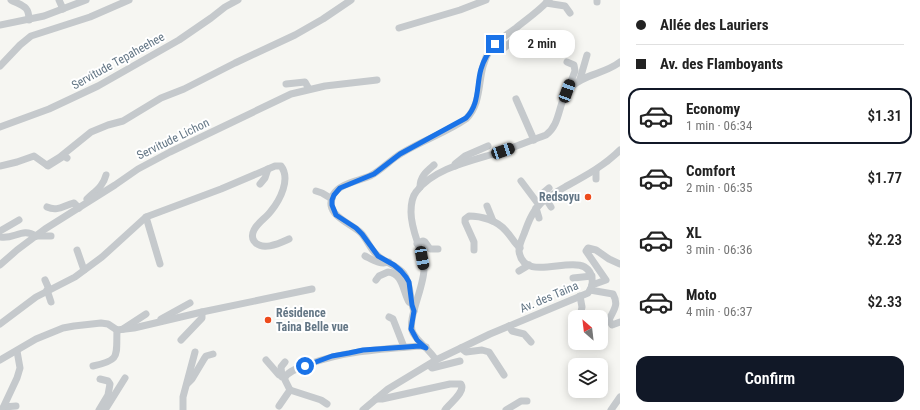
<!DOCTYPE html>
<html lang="en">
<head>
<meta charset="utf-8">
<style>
  :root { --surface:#fff; --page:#f2f2f2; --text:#222; --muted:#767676; --line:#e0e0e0; --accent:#111827 }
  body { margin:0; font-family:"Roboto Condensed",sans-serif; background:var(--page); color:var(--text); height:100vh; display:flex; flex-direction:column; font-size:15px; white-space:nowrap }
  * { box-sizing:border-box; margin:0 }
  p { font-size:13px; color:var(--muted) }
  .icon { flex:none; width:22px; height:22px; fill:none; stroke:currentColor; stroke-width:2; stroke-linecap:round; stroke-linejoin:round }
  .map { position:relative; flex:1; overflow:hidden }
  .sheet { display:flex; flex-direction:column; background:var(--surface); width:300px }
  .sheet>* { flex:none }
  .top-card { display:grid; align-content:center; height:88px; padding:0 16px; background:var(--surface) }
  .needle { width:26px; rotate:332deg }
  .buttons { position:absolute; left:568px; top:310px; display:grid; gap:8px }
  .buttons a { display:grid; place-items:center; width:40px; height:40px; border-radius:8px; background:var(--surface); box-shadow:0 2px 10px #0003; font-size:20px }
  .end { position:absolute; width:18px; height:18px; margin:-9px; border:5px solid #1a73e8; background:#fff; box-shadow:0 0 0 2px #fff }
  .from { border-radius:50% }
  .bubble { position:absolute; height:28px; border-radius:12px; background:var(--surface); box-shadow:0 2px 10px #0003; font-size:13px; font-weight:600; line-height:28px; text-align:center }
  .car { position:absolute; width:12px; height:24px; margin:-12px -6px; border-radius:5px; box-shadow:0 0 3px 1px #0007; background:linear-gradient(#222 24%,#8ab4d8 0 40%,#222 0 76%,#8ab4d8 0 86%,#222 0) }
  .top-card b { display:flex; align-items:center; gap:14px; height:38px; font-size:15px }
  .top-card b+b { border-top:1px solid var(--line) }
  .top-card i { width:10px; height:10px; background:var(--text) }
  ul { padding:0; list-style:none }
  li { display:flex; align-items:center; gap:12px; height:56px; margin:0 8px 6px; padding:0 8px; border:2px solid transparent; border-radius:12px }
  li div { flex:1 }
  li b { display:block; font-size:15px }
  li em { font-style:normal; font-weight:600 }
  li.current { border-color:var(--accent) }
  li>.icon { width:36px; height:36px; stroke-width:1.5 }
  .primary-button { display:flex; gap:8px; margin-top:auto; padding:8px 16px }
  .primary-button a { flex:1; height:46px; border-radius:12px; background:var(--accent); color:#fff; font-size:16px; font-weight:600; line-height:46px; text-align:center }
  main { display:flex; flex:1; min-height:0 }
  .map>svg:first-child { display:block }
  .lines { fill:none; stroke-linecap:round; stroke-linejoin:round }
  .minor { stroke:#c5c9cc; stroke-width:7 }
  .route { stroke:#1a73e8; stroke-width:5 }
  .poi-dot { fill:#ed4b1b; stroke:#fff; stroke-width:1.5 }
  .labels { text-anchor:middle; stroke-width:4; stroke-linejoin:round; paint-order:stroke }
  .street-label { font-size:12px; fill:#637685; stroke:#fff }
  .poi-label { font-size:12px; font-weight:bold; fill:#637685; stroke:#fff; text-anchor:end }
</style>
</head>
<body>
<main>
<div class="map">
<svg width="620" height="410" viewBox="0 0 620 410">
  <rect width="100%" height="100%" fill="#f6f6f2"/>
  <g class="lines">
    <g class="minor">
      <path d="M11,0C23,6 29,6 29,20"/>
      <polyline points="59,0 63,9"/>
      <polyline points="597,2 597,0"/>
      <polyline points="546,3 565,6 570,13"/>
      <polyline points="0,25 44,16 86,0"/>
      <polyline points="399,28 460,10 486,0"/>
      <polyline points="495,44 504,48 518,36"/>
      <polyline points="567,62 574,65 575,71 568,89"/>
      <polyline points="0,66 20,45 31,36 90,17 129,0"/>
      <polyline points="580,79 587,55"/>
      <polyline points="286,84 305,82 309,89"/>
      <polyline points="516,99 534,140"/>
      <polyline points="0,127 49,109 98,86 179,40 211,18 225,7 238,0"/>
      <polyline points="47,165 60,157 91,132 108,125 123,121 161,98 184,89 235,63 295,35 323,19 351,0"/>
      <polyline points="0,166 17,162 34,156 48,166 64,156 67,158"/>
      <polyline points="455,166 455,164 465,156 488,146"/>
      <polyline points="596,170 596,179"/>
      <polyline points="521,181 539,205"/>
      <polyline points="260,184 265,178 268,169"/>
      <path d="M420,187C420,176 427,171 434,165"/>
      <polyline points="316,191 322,193 332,199"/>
      <path d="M87,199C95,191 103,187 106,175"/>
      <polyline points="546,199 551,207"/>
      <polyline points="545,200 542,194 549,188"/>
      <polyline points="487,206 493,221"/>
      <path d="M47,207C58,212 64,205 74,203L79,208"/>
      <polyline points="536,208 539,218"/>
      <polyline points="146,217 160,264"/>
      <polyline points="0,231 19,220"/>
      <polyline points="35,236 51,236"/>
      <path d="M0,237C14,240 22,227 36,236"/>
      <polyline points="417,244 423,241 425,242 430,249 438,249"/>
      <polyline points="77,250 84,270"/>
      <path d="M474,250V242L465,222V219L469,216C481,216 497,220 506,231C511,236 514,243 520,248"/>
      <path d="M365,256C373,260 380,265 389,262"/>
      <polyline points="0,265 17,250 45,229 115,185 138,169 170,152 291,94 325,86 377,80"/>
      <polyline points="519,271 529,265"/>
      <polyline points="573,278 592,276"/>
      <polyline points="45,280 49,289"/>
      <path d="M376,280L379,276L388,272C403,273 403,292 409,302"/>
      <polyline points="592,285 606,280 586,251 588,248 596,250 609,259 620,264"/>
      <polyline points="47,290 51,302"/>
      <path d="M590,290L613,294C619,305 614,309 609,320L612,325L620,322"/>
      <path d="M414,311C409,299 412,285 404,274C397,265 385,263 377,255C370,249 367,239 361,233C351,223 323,215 333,195C340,183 359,181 370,176C382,170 391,159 402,153C423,140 446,133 466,119C485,100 475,73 490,50C497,40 507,35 516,28C527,19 539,11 549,0"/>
      <polyline points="389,317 393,319 404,347"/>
      <polyline points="580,317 582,307 580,296"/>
      <polyline points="161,319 190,303"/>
      <path d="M0,324L36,297L75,277L102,257L146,217L221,189L275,166H281C291,179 280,200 271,211C266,218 258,222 254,230C252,234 252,238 254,241C262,252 280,243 289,239"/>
      <polyline points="509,326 512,331 524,334 531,342"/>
      <polyline points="123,329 146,314"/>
      <polyline points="181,340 202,318 202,312"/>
      <polyline points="461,348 466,352 482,350 489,352 504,375"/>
      <polyline points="0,360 36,339 63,328 74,326 101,323 108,324 117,330 134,328 202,312 312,289"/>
      <polyline points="266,360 279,375 285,377"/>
      <path d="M436,360C429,349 419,343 413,333C406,321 425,285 424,268C422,248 411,232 411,212C411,205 412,197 416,192C434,167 476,160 503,151C517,146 532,140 546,135C562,123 557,101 571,87C584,74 605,74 620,62"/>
      <polyline points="429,365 432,368 460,361"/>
      <path d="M93,366C121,360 116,356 117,330"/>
      <polyline points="282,377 281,367 285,362"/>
      <polyline points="188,383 192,379 204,359 206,356 213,354"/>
      <path d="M376,399H382L450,384H461C466,392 450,403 445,410"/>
      <path d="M327,404L321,400L290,390L285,380V377C290,370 301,367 309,364C345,351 382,349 420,346L426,347"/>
      <polyline points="279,406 290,390"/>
      <polyline points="4,407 16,406"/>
      <polyline points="2,410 17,378 20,368 17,351"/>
      <polyline points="99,410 108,395 110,384 108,381 100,379"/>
      <polyline points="105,410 125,378"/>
      <polyline points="183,410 183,397 195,352"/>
      <path d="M363,410L388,389L436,360L490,334L588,293C591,289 593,284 592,279C587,244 524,289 519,251C519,245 522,239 524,234C528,223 532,212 540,204C547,197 556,192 565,187C585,176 604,166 620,150"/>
      <polyline points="506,410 521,401 527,401"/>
      <polyline points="611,410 620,397"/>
    </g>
  </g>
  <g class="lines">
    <path class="route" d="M305,366L332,356L349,353L363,350L420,346L426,348L417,340L411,329L414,311L412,305L409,282L406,277L401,271L394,265L378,256L362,234L356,228L336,215L332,205V200L334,195L340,188L374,174L400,154L466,118C480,104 476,86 481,69C484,59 489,51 495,44"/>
  </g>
  <g class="poi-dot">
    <circle cx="588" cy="197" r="4"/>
    <circle cx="268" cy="320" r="4"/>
  </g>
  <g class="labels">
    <g class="street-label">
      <text transform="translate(118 61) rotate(-29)" y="4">Servitude Tepaheehee</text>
      <text transform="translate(173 139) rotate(-26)" y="4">Servitude Lichon</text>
      <text transform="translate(549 297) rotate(-23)" y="4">Av. des Taina</text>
    </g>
    <g class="poi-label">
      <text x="580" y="201">Redsoyu</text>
      <text x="276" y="317" text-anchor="start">Résidence<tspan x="276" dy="14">Taina Belle vue</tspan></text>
    </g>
  </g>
</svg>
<div class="buttons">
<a><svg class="needle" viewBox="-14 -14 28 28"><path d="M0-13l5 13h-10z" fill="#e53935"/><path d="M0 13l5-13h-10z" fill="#767676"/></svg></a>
<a><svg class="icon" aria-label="layers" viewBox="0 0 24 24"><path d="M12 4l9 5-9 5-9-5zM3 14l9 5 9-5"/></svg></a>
</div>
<i class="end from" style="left:305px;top:366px"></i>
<i class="end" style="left:495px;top:44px"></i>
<div class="bubble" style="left:509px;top:30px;width:66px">2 min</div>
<i class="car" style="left:567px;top:91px;rotate:20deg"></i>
<i class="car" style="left:503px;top:151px;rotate:71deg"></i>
<i class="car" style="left:422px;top:258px;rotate:170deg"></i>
</div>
<section class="sheet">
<div class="top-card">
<b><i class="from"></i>Allée des Lauriers</b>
<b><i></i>Av. des Flamboyants</b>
</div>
<ul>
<li class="current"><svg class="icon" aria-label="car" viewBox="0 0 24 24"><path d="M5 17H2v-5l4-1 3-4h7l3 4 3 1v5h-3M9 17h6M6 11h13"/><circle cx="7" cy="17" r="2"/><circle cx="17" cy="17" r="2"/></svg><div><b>Economy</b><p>1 min · 06:34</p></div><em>$1.31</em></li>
<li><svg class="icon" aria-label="car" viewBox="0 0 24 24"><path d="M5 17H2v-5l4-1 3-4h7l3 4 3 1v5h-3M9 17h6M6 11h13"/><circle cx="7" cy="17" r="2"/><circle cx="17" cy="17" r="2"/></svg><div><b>Comfort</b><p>2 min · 06:35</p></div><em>$1.77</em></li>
<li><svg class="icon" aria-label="car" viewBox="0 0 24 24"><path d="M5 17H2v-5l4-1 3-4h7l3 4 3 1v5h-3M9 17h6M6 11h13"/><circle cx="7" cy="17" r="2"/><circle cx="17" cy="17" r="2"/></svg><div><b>XL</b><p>3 min · 06:36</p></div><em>$2.23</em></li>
<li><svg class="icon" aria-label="car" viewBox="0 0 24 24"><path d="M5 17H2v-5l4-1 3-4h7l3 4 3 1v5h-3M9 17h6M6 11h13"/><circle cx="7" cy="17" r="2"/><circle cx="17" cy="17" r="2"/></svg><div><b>Moto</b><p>4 min · 06:37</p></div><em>$2.33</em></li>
</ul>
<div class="primary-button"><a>Confirm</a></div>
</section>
</main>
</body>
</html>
